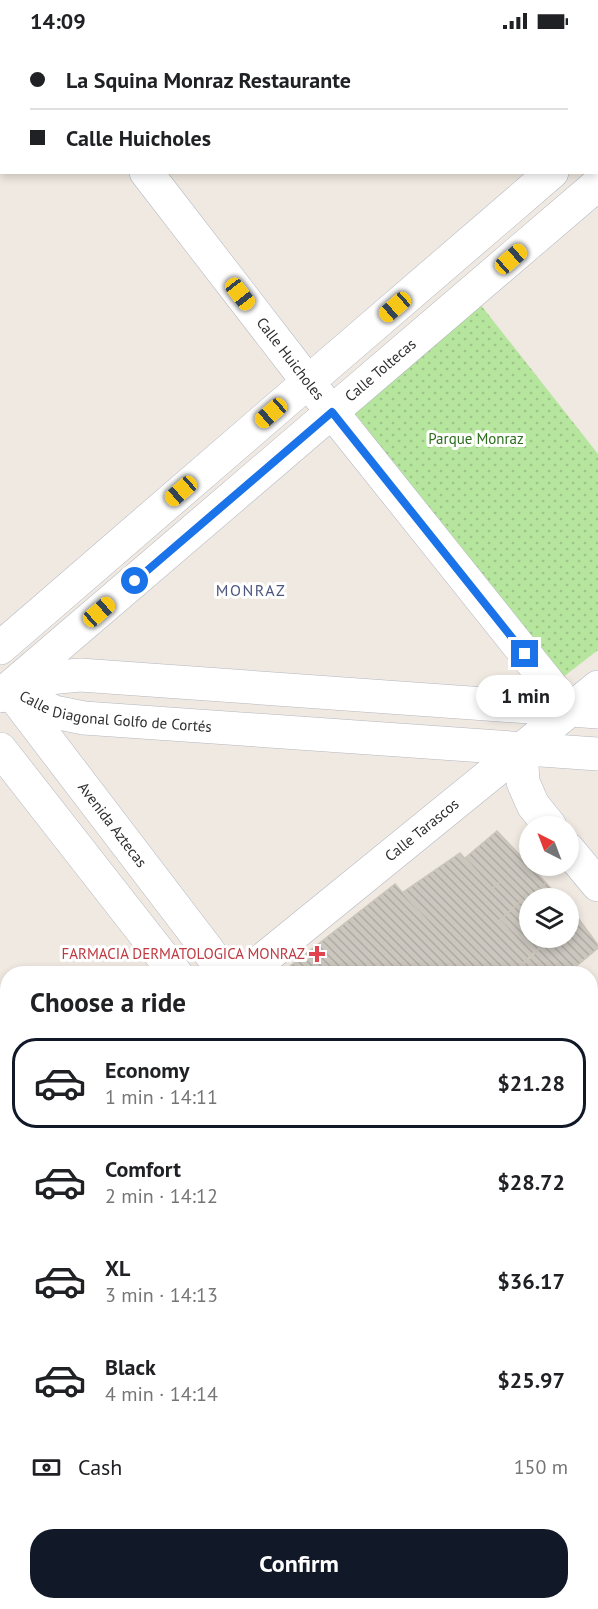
<!DOCTYPE html>
<html lang="en">
<head>
<meta charset="utf-8">
<style>
  :root { --surface:#fff; --page:#f6f6f6; --text:#202124; --muted:#757577; --line:#e0e0e0; --accent:#111827 }
  body { margin:0; font-family:"PT Sans",sans-serif; background:var(--page); color:var(--text); height:100vh; display:flex; flex-direction:column; font-size:22px; white-space:nowrap }
  * { box-sizing:border-box; margin:0 }
  p { font-size:20px; color:var(--muted) }
  .icon { flex:none; width:33px; height:33px; fill:none; stroke:currentColor; stroke-width:2; stroke-linecap:round; stroke-linejoin:round }
  .map { position:relative; flex:1; overflow:hidden }
  .panel { position:absolute; left:0px; top:924px; width:598px; height:644px; display:flex; flex-direction:column; background:var(--surface); border-radius:24px 24px 0 0; box-shadow:0 3px 9px #0003 }
  .panel>* { flex:none }
  .guide { position:absolute; left:0px; top:0px; width:598px; height:132px; box-shadow:0 3px 9px #0003; display:grid; align-content:center; height:132px; padding:0 30px; background:var(--surface) }
  .needle { width:39px; rotate:318deg }
  .buttons { position:absolute; left:519px; top:774px; display:grid; gap:12px }
  .buttons a { display:grid; place-items:center; width:60px; height:60px; border-radius:50%; background:var(--surface); box-shadow:0 3px 9px #0003; font-size:30px }
  .end { position:absolute; width:27px; height:27px; margin:-14px; border:8px solid #1a73e8; background:#fff; box-shadow:0 0 0 3px #fff }
  .from { border-radius:50% }
  .bubble { position:absolute; height:42px; border-radius:21px; background:var(--surface); box-shadow:0 3px 9px #0003; font-size:20px; font-weight:700; line-height:42px; text-align:center }
  .car { position:absolute; width:18px; height:36px; margin:-18px -9px; border-radius:8px; box-shadow:0 0 4px 2px #0007; background:linear-gradient(#f5c518 24%,#345 0 40%,#f5c518 0 76%,#345 0 86%,#f5c518 0) }
  .guide b { display:flex; align-items:center; gap:21px; height:57px; font-size:22px }
  .guide b+b { border-top:2px solid var(--line) }
  .guide i { width:15px; height:15px; background:var(--text) }
  ul { padding:0; list-style:none }
  li { display:flex; align-items:center; gap:18px; height:90px; margin:0 12px 9px; padding:0 18px; border:3px solid transparent; border-radius:24px }
  li div { flex:1 }
  li b { display:block; font-size:22px }
  li em { font-style:normal; font-weight:700 }
  li.on { border-color:var(--accent) }
  li>.icon { width:54px; height:54px; stroke-width:1.5 }
  h2 { padding:0 30px; font-size:27px; line-height:72px }
  .pay { display:flex; align-items:center; gap:15px; height:66px; padding:0 30px; font-size:22px }
  .pay p { margin-inline-start:auto }
  .cta { display:flex; gap:12px; margin-top:auto; padding:12px 30px }
  .cta a { flex:1; height:69px; border-radius:24px; background:var(--accent); color:#fff; font-size:24px; font-weight:700; line-height:69px; text-align:center }
  .status { display:flex; justify-content:space-between; align-items:center; height:42px; padding:0 30px; background:var(--surface); direction:ltr }
  .status svg { height:16px; fill:currentColor }
  .map>svg:first-child { display:block }
  .park { fill:url(#park-dots) }
  .building { fill:url(#building-back-hatch); stroke:#cbc5ba; stroke-width:1.5 }
  .lines { fill:none; stroke-linecap:round; stroke-linejoin:round }
  .minor-casing { stroke:#b4b7c1; stroke-width:34 }
  .minor { stroke:#fff; stroke-width:33 }
  .route { stroke:#1a73e8; stroke-width:8 }
  .health-dot { fill:#e0444e; stroke:#fff; stroke-width:2 }
  .labels { text-anchor:middle; stroke-width:6; stroke-linejoin:round; paint-order:stroke }
  .street-label { font-size:15px; fill:#2e2e2e; stroke:#fff }
  .park-label { font-size:15px; fill:#2c6e1b; stroke:#fff }
  .health-label { font-size:15px; fill:#be3a42; stroke:#fff; text-anchor:end }
  .neighbourhood-label { font-size:16px; letter-spacing:1.5px; fill:#4d5680; stroke:#fff }
</style>
</head>
<body>
<div class="status"><b>14:09</b><svg viewBox="0 0 49 12"><path d="M0 12V9h3v3zM5 12V6h3v6zM10 12V3h3v9zM15 12V0h3v12zM26 1h20v11H26zM47 4h2v5h-2z"/></svg></div>
<div class="map">
<svg width="598" height="1567" viewBox="0 0 598 1567">
  <defs>
    <pattern id="park-dots" width="8" height="8" patternUnits="userSpaceOnUse" patternTransform="scale(1.5)"><rect width="8" height="8" fill="#b6e59e"/><path d="M2 2h.1M6 6h.1" fill="none" stroke="#9dc588" stroke-width="1.8" stroke-linecap="round"/></pattern>
    <pattern id="building-back-hatch" width="6" height="6" patternUnits="userSpaceOnUse" patternTransform="scale(1.5)"><rect width="6" height="6" fill="#cbc7bf"/><path d="M-1 5l2 2M0 0l6 6M5-1l2 2" fill="none" stroke="#afaba4"/></pattern>
  </defs>
  <rect width="100%" height="100%" fill="#efe9e1"/>
  <polygon class="park" points="480,262 598,412 598,608 558,639 345,369"/>
  <g class="building">
    <polygon points="497,789 546,841 524,863 502,838 492,847 465,816"/>
    <polygon points="460,811 492,847 502,838 521,859 500,878 531,913 513,932 474,932 402,851"/>
    <polygon points="546,841 560,856 530,856"/>
    <polygon points="395,842 474,932 280,932"/>
    <polygon points="530,857 530,896 550,896 531,913 500,878 521,859 524,863"/>
    <polygon points="575,872 598,903 598,906 567,932 513,932 551,896 568,896 568,878"/>
    <polygon points="598,1173 598,1296 591,1302 591,1176 593,1178"/>
    <polygon points="598,1296 598,1358 591,1364 591,1302"/>
    <polygon points="598,1358 598,1428 591,1432 591,1364"/>
    <polygon points="0,1399 8,1408 8,1559 0,1565"/>
    <polygon points="187,1560 202,1560 210,1567 181,1567"/>
    <polygon points="329,1560 374,1560 380,1567 322,1567"/>
    <polygon points="374,1560 434,1560 440,1567 380,1567"/>
  </g>
  <g class="lines">
    <g class="minor-casing">
      <g id="minor">
        <polyline points="46,0 47,2"/>
        <polyline points="451,0 452,2"/>
        <polyline points="597,92 598,91"/>
        <path id="s1" d="M146,130L308,340L570,668"/>
        <polyline points="0,606 308,340 552,130"/>
        <polyline points="14,645 49,636 80,633 598,670"/>
        <path id="s2" d="M9,647L54,670L84,676L598,712"/>
        <path id="s3" d="M0,654L598,142"/>
        <path id="s4" d="M14,654L226,932"/>
        <polyline points="0,707 176,932"/>
        <polyline points="521,707 523,740 533,763 550,784"/>
        <polyline points="568,807 598,843"/>
        <path id="s5" d="M245,932L598,645"/>
        <polyline points="591,1111 598,1104"/>
        <polyline points="0,1129 8,1123"/>
        <polyline points="0,1349 8,1359"/>
        <polyline points="591,1514 598,1507"/>
        <polyline points="515,1560 516,1567"/>
        <polyline points="65,1567 73,1560"/>
        <polyline points="541,1567 547,1560"/>
      </g>
    </g>
    <use href="#minor" class="minor"/>
  </g>
  <g class="lines">
    <polyline class="route" points="135,539 332,370 525,612"/>
  </g>
  <path class="health-dot" d="M314 903h6v6h6v6h-6v6h-6v-6h-6v-6h6z"/>
  <g class="labels">
    <g class="street-label">
      <text dy="5" stroke="none"><textPath href="#s1" startOffset="236">Calle Huicholes</textPath></text>
      <text dy="5" stroke="none"><textPath href="#s3" startOffset="501">Calle Toltecas</textPath></text>
      <text dy="5" stroke="none"><textPath href="#s2" startOffset="111">Calle Diagonal Golfo de Cortés</textPath></text>
      <text dy="5" stroke="none"><textPath href="#s4" startOffset="162">Avenida Aztecas</textPath></text>
      <text dy="5" stroke="none"><textPath href="#s5" startOffset="228">Calle Tarascos</textPath></text>
    </g>
    <g class="park-label">
      <text x="476" y="402">Parque Monraz</text>
    </g>
    <g class="health-label">
      <text x="305" y="917">FARMACIA DERMATOLOGICA MONRAZ</text>
    </g>
    <g class="neighbourhood-label">
      <text x="251" y="554">MONRAZ</text>
    </g>
  </g>
</svg>
<div class="buttons">
<a><svg class="needle" viewBox="-14 -14 28 28"><path d="M0-13l5 13h-10z" fill="#e53935"/><path d="M0 13l5-13h-10z" fill="#757577"/></svg></a>
<a><svg class="icon" aria-label="layers" viewBox="0 0 24 24"><path d="M12 4l9 5-9 5-9-5zM3 14l9 5 9-5"/></svg></a>
</div>
<i class="end from" style="left:135px;top:539px"></i>
<i class="end" style="left:525px;top:612px"></i>
<div class="bubble" style="left:476px;top:633px;width:99px">1 min</div>
<i class="car" style="left:511px;top:217px;rotate:49deg"></i>
<i class="car" style="left:240px;top:252px;rotate:142deg"></i>
<i class="car" style="left:395px;top:265px;rotate:229deg"></i>
<i class="car" style="left:271px;top:371px;rotate:229deg"></i>
<i class="car" style="left:181px;top:449px;rotate:229deg"></i>
<i class="car" style="left:99px;top:570px;rotate:49deg"></i>
<div class="guide">
<b><i class="from"></i>La Squina Monraz Restaurante</b>
<b><i></i>Calle Huicholes</b>
</div>
<section class="panel">
<h2>Choose a ride</h2>
<ul>
<li class="on"><svg class="icon" aria-label="car" viewBox="0 0 24 24"><path d="M5 17H2v-5l4-1 3-4h7l3 4 3 1v5h-3M9 17h6M6 11h13"/><circle cx="7" cy="17" r="2"/><circle cx="17" cy="17" r="2"/></svg><div><b>Economy</b><p>1 min · 14:11</p></div><em>$21.28</em></li>
<li><svg class="icon" aria-label="car" viewBox="0 0 24 24"><path d="M5 17H2v-5l4-1 3-4h7l3 4 3 1v5h-3M9 17h6M6 11h13"/><circle cx="7" cy="17" r="2"/><circle cx="17" cy="17" r="2"/></svg><div><b>Comfort</b><p>2 min · 14:12</p></div><em>$28.72</em></li>
<li><svg class="icon" aria-label="car" viewBox="0 0 24 24"><path d="M5 17H2v-5l4-1 3-4h7l3 4 3 1v5h-3M9 17h6M6 11h13"/><circle cx="7" cy="17" r="2"/><circle cx="17" cy="17" r="2"/></svg><div><b>XL</b><p>3 min · 14:13</p></div><em>$36.17</em></li>
<li><svg class="icon" aria-label="car" viewBox="0 0 24 24"><path d="M5 17H2v-5l4-1 3-4h7l3 4 3 1v5h-3M9 17h6M6 11h13"/><circle cx="7" cy="17" r="2"/><circle cx="17" cy="17" r="2"/></svg><div><b>Black</b><p>4 min · 14:14</p></div><em>$25.97</em></li>
</ul>
<div class="pay"><svg class="icon" aria-label="cash" viewBox="0 0 24 24"><path d="M3 7h18v10H3z"/><circle cx="12" cy="12" r="2"/></svg>Cash<p>150 m</p></div>
<div class="cta"><a>Confirm</a></div>
</section>
</div>
</body>
</html>
